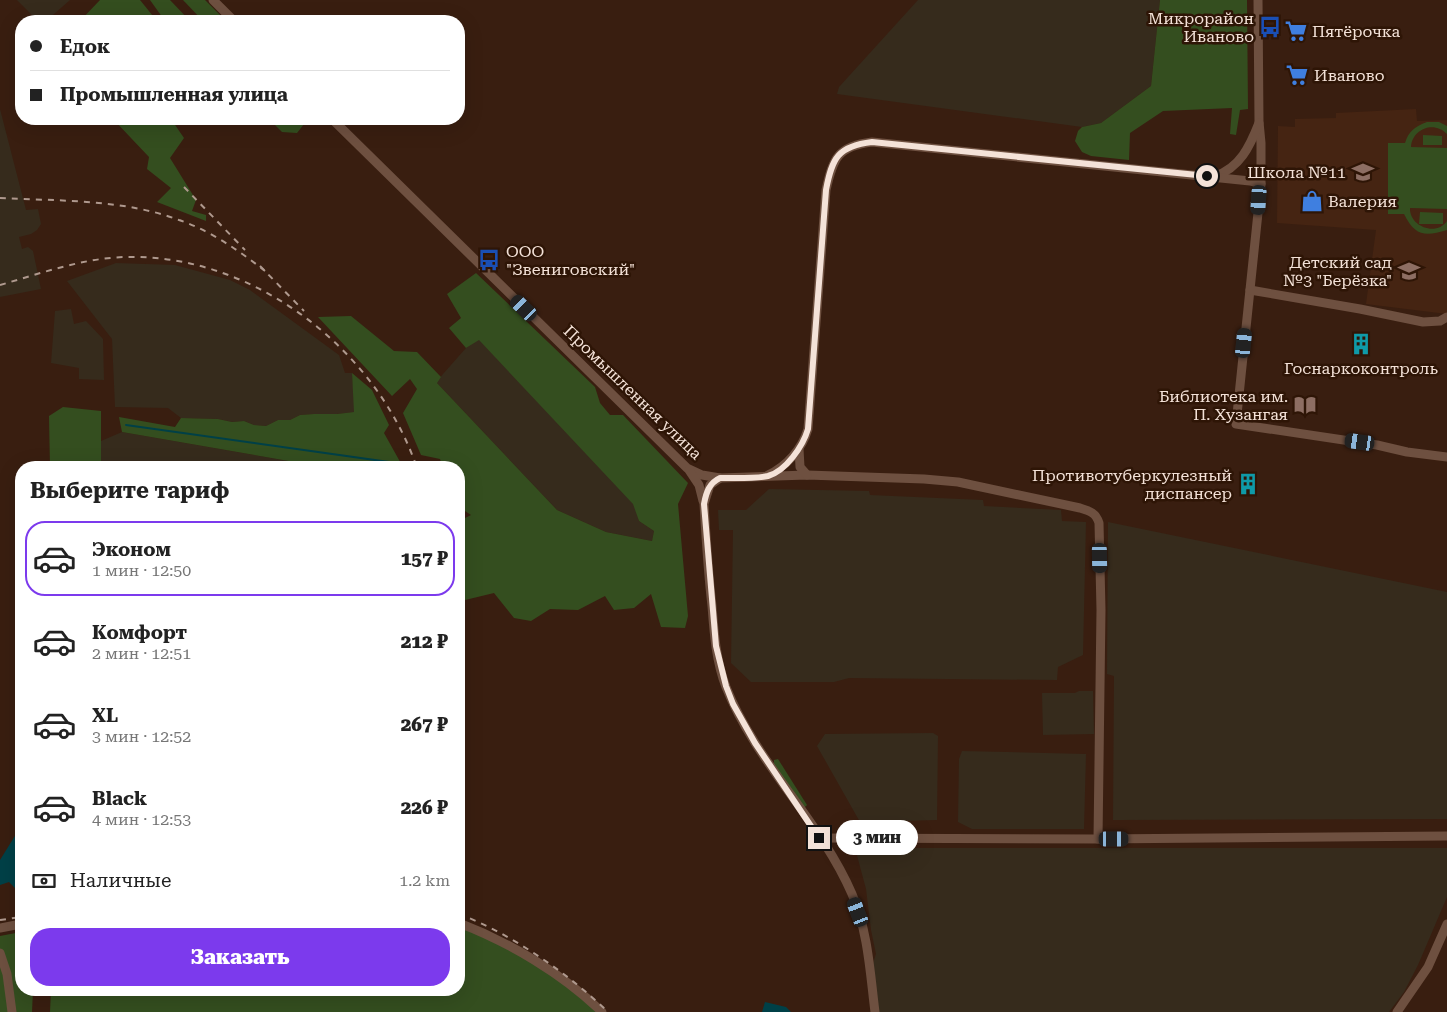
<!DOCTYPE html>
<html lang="ru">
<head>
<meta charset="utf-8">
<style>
  :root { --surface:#fff; --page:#f2f2f2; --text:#222; --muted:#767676; --line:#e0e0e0; --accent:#7c3aed }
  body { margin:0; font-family:"Roboto Serif",serif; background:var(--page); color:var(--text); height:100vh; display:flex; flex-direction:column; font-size:19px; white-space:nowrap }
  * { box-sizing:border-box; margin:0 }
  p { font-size:16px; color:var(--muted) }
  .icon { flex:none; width:28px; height:28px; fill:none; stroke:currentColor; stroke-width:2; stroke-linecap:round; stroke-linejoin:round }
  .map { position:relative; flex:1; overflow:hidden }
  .panel { position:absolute; left:15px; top:461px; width:450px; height:535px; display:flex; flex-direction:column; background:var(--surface); border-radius:20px; box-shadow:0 5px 20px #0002 }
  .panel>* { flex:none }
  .top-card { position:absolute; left:15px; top:15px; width:450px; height:110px; border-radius:20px; box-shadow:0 5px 20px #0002; display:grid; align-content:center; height:110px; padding:0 15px; background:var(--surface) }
  .end { position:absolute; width:22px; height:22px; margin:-11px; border:6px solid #f4e2d8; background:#111; box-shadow:0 0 0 2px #111 }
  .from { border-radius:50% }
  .bubble { position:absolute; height:35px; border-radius:18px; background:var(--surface); box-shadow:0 5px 20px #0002; font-size:16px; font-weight:800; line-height:35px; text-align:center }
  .car { position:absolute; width:15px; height:30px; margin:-15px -8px; border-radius:6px; box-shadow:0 0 4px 1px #0007; background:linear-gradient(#222 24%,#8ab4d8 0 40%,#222 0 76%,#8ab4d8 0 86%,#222 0) }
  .top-card b { display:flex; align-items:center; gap:18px; height:48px; font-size:19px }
  .top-card b+b { border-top:1px solid var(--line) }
  .top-card i { width:12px; height:12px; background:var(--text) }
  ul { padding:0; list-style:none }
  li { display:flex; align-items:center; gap:15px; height:75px; margin:0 10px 8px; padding:0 5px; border:2px solid transparent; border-radius:20px }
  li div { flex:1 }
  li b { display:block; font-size:19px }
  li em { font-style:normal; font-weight:800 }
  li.active { border-color:var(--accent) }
  li>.icon { width:45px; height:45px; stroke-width:1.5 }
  h2 { padding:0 15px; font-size:22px; line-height:60px }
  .pay { display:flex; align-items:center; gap:12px; height:55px; padding:0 15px; font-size:19px }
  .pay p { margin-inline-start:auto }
  .cta { display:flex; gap:10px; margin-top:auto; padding:10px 15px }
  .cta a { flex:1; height:58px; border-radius:20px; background:var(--accent); color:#fff; font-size:20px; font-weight:800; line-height:58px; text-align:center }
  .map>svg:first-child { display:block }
  .built { fill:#452412 }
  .industrial { fill:#362b1c }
  .green { fill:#344e1f }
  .water { fill:#004047 }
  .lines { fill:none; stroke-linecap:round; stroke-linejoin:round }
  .stream { stroke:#004047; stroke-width:2 }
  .minor { stroke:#6e5040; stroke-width:9 }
  .rail { stroke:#af998e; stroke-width:2; stroke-dasharray:6 6; stroke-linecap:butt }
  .route { stroke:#f4e2d8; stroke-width:6 }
  .labels { text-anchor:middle; stroke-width:5; stroke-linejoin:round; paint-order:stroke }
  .poi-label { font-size:16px; fill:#f4e2d8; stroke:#2e1506; text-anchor:end }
  .street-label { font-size:16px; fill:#f4e2d8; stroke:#2e1506 }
</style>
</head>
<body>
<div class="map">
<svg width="1447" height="1012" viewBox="0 0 1447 1012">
  <rect width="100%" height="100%" fill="#391e10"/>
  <polygon class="built" points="1416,109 1417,121 1447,120 1447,314 1366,304 1376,230 1277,223 1278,126 1295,127 1295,119 1336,118 1336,113"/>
  <g class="industrial">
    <polygon points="17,0 70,0 46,21 38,21"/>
    <polygon points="918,0 1160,0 1151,86 1101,123 1082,127 837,94 839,87"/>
    <polygon points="0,109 26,210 38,209 41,224 37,230 31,234 19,237 22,249 28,247 33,251 41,289 0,297"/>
    <polygon points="116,263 175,265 230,280 250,290 339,355 345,373 352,373 355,412 337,414 314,414 300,415 290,420 278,420 266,426 254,425 244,421 232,422 218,419 181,418 168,408 115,407 112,339 67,281"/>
    <polygon points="71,309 74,324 86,321 103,339 104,380 79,379 79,368 51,363 55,311"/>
    <polygon points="479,339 634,504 639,521 654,531 652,541 606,532 557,510 436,382 466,348"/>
    <polygon points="122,432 323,467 101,468 101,441"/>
    <polygon points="769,489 869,491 870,495 983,500 984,506 1061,510 1062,521 1086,522 1083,655 1058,667 1057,680 849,678 834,682 751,682 731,663 733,530 719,530 718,510 746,510"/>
    <polygon points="1108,522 1447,592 1447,819 1113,820 1114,676 1107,674"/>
    <polygon points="1079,691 1093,691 1094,734 1043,735 1042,693 1075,693"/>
    <polygon points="933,733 938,736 937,820 860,822 817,746 825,734"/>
    <polygon points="962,751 1086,754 1084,829 972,829 958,822 959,759"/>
    <polygon points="855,848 1447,848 1447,897 1418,965 1404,992 1389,1012 878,1012 873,963 876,954 871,930 866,889"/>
  </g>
  <g class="green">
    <polygon points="100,0 140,0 157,21 80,21"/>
    <polygon points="150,0 170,0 190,21 165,21"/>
    <polygon points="183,0 205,0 226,21 203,21"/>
    <polygon points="1160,0 1247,0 1248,109 1240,110 1236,135 1230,134 1232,108 1163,111 1130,133 1129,160 1091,156 1082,152 1075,141 1078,131 1082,127 1101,123 1151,86"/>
    <polygon points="113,119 171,119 184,138 170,158 196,200 192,211 206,215 206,221 157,202 171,188 147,169 149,157"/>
    <polygon points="269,119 308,119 297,133 282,132"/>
    <path d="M1427,122H1439L1447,126V134C1434,120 1412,129 1411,147L1447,148V209L1410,208C1409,226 1436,237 1447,221V230C1425,237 1415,236 1404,214H1388V143H1405C1409,131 1414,127 1427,122Z"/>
    <polygon points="1423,135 1442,136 1442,145 1423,145"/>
    <polygon points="1420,212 1443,213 1443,224 1419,224"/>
    <polygon points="476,273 595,387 600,403 610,415 623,415 688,483 678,504 688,616 685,628 661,627 651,594 634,608 614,610 605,596 578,610 550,609 531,621 514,618 494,593 461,601 465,587 459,582 459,521 471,515 459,507 459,468 443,467 440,459 421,455 403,413 417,389 410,379 392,396 318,317 351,316 394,351 417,352 441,377 437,383 557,510 606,532 652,541 654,531 639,521 633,504 479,340 466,348 449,328 461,318 447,294"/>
    <polygon points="352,373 372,390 389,425 384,433 403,467 323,467 122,432 119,417 175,427 181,418 218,419 232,422 244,421 254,425 266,426 278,420 290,420 300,415 314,414 337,414 354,412"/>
    <polygon points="63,407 101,411 101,467 50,467 49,416"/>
    <polygon points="778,759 807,805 805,807 802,805 774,764 774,760"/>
    <polygon points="459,923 553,973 602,1012 50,1012 51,990 459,990"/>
    <polygon points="21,932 21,990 33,990 32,1012 0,1012 0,936"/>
  </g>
  <g class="water">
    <polygon points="18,831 21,831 21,894 9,882 0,885 0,860"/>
    <polygon points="765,1002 786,1007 791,1012 762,1012"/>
  </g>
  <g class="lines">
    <polyline class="stream" points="126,425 389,462"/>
    <g class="minor">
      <polyline points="213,0 234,21"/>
      <polyline points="1258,0 1259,122 1261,143 1261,184 1236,424 1377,445 1407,452 1447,457"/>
      <path d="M332,119L687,468L702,475L720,478L807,475L924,479L958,482L1080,508C1090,511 1096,513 1099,523L1101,610L1098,839"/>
      <path d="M1215,176C1240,168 1250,146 1259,123"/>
      <polyline points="1250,290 1360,309 1423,322 1440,321 1447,317"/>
      <polyline points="799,449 800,467 807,475"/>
      <polyline points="689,470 699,485 703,501"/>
      <path d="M768,475C787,466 802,449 808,429L826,190C833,158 838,146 872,142L1250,181L1261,184"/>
      <path d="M720,478L710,485L704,504C706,538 708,572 712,606C714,633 716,661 726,687C756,763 820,820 852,894C868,931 870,972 875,1012"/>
      <polyline points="819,838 1098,839 1447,836"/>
      <path d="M459,923C509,942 563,974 602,1012"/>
      <polyline points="0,928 21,924"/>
      <polyline points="0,953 7,974 12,1012"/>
      <polyline points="1397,1012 1428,967 1447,924"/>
    </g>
    <g class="rail">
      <polyline points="184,187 245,250"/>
      <path d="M0,198C58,201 124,199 179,220C211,231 238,250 265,271"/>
      <polyline points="260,266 304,311"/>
      <path d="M0,285C42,273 86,257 129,257C255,255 377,350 417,468"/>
      <path d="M459,914C510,933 569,974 608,1012"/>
      <polyline points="0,920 21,917"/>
    </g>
  </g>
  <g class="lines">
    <path class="route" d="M819,838L755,743L733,704L726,686L716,646L704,504C706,493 709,483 720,478C734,478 754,479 768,476C786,471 803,446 808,429L826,190C832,158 838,146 872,142L1207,176"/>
  </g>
  <defs>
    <g id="bus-bare" transform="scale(1.725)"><path d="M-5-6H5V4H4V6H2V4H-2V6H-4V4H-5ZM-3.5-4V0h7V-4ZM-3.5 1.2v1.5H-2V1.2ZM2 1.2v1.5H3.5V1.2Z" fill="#1a4fb4" stroke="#2e1506" stroke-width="2.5" paint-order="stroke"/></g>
    <g id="supermarket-bare" transform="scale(1.725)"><path d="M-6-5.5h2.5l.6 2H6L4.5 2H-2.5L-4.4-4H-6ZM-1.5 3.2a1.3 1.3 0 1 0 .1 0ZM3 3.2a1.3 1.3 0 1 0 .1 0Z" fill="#3f7fe0" stroke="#2e1506" stroke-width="2.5" paint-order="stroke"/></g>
    <g id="school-bare" transform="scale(1.725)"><path d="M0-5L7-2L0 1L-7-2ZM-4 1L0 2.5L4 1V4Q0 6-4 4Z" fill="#8d6e63" stroke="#2e1506" stroke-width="2.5" paint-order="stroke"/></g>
    <g id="shop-bare" transform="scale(1.725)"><path d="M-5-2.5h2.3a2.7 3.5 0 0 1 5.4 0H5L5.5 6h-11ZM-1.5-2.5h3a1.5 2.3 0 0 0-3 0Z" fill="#3f7fe0" stroke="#2e1506" stroke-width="2.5" paint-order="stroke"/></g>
    <g id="building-bare" transform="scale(1.725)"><path d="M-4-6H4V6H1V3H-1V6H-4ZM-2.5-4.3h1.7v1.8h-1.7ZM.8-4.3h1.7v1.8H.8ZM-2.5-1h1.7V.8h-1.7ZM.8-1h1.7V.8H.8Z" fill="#0f9aa8" stroke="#2e1506" stroke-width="2.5" paint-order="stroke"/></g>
    <g id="library-bare" transform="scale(1.725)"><path d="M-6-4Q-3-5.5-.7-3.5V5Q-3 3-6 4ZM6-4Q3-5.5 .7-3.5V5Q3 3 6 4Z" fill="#8d6e63" stroke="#2e1506" stroke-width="2.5" paint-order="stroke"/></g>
  </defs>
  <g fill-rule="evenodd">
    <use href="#bus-bare" x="1270" y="27"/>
    <use href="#supermarket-bare" x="1296" y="31"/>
    <use href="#supermarket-bare" x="1297" y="75"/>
    <use href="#school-bare" x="1363" y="172"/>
    <use href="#shop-bare" x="1312" y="201"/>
    <use href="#bus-bare" x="489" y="260"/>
    <use href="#school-bare" x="1409" y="271"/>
    <use href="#building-bare" x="1361" y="344"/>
    <use href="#library-bare" x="1305" y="405"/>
    <use href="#building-bare" x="1248" y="484"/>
  </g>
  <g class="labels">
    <g class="poi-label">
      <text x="1254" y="24">Микрорайон<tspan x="1254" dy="18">Иваново</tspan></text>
      <text x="1312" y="37" text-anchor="start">Пятёрочка</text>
      <text x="1314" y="81" text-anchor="start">Иваново</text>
      <text x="1346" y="178">Школа №11</text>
      <text x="1328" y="207" text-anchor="start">Валерия</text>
      <text x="506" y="257" text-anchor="start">ООО<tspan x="506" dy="18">"Звениговский"</tspan></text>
      <text x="1392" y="268">Детский сад<tspan x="1392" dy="18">№3 "Берёзка"</tspan></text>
      <text x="1361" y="374" text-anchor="middle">Госнаркоконтроль</text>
      <text x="1288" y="402">Библиотека им.<tspan x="1288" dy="18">П. Хузангая</tspan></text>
      <text x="1232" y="481">Противотуберкулезный<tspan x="1232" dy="18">диспансер</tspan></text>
    </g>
    <g class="street-label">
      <text transform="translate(633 392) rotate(44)" y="6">Промышленная улица</text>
    </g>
  </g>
</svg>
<i class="end from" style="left:1207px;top:176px"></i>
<i class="end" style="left:819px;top:838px"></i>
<div class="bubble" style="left:836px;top:820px;width:82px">3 мин</div>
<i class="car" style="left:1259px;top:200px;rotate:184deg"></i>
<i class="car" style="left:524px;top:308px;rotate:314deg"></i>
<i class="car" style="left:1244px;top:343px;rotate:6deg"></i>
<i class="car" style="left:1360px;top:442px;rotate:278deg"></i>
<i class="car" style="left:1100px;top:558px;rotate:179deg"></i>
<i class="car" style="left:1114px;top:839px;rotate:90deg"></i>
<i class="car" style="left:858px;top:912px;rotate:339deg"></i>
<div class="top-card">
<b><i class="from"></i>Едок</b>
<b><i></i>Промышленная улица</b>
</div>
<section class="panel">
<h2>Выберите тариф</h2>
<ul>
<li class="active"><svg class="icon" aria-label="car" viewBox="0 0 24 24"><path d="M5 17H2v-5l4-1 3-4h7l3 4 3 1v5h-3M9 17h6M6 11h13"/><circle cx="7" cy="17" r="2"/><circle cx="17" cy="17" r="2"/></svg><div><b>Эконом</b><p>1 мин · 12:50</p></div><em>157 ₽</em></li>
<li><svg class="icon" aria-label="car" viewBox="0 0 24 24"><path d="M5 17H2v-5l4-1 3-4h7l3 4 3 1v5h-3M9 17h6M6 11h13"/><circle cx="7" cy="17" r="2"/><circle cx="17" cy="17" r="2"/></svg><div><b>Комфорт</b><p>2 мин · 12:51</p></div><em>212 ₽</em></li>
<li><svg class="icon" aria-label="car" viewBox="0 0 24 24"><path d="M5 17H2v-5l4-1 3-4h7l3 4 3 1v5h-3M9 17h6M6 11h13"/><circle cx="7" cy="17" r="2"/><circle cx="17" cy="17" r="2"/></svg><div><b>XL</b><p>3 мин · 12:52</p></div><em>267 ₽</em></li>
<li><svg class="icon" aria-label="car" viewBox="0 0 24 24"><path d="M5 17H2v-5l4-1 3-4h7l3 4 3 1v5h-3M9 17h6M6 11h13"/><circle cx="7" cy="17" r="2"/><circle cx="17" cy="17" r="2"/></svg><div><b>Black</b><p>4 мин · 12:53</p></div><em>226 ₽</em></li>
</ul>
<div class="pay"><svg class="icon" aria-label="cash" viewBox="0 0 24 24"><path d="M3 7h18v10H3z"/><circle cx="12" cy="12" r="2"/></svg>Наличные<p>1.2 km</p></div>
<div class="cta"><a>Заказать</a></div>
</section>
</div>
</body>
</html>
